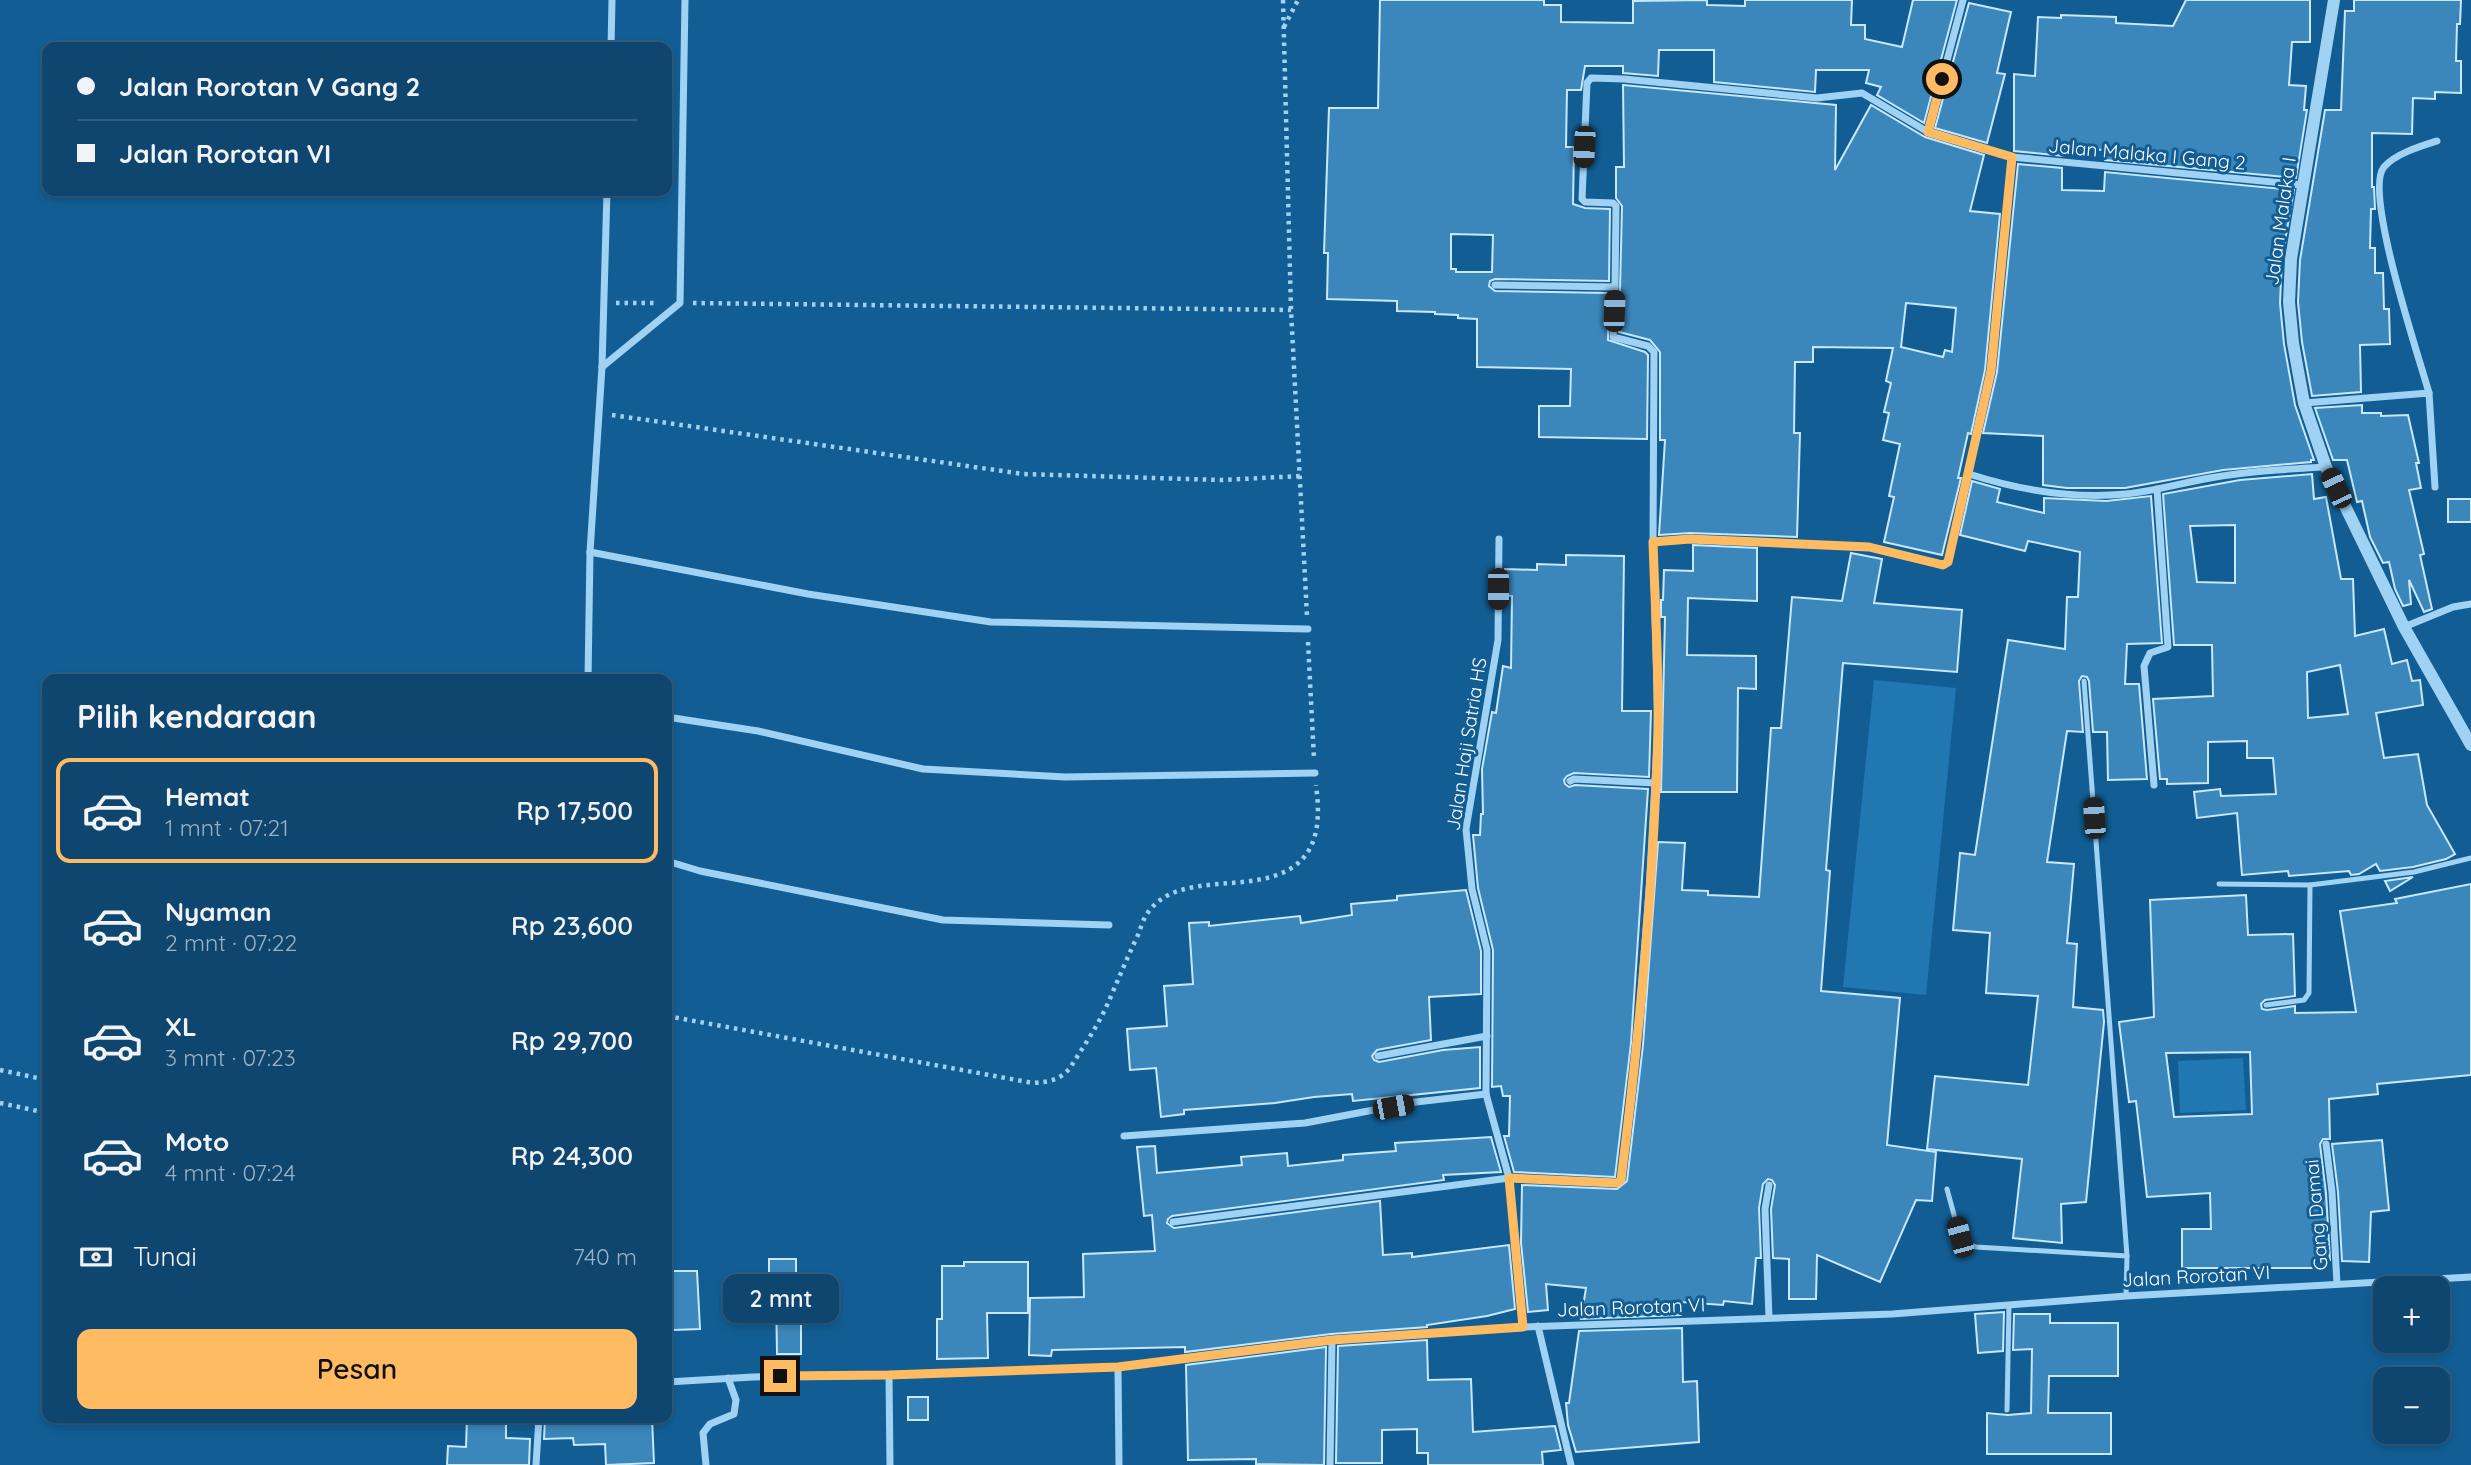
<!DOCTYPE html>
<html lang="id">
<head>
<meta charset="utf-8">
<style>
  :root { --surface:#0e466f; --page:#1c5077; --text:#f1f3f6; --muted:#9bb1c3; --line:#2e5e82; --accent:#ffbb62 }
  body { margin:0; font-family:Quicksand,sans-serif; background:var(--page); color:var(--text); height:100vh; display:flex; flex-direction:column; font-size:26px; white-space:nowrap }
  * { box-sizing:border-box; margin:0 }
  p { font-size:23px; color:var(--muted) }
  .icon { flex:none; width:38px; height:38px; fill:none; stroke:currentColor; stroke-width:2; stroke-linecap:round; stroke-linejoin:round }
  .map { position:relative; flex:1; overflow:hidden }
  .details { position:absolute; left:42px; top:674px; width:630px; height:749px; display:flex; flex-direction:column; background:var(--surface); border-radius:14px; box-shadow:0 4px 10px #0003,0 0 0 2px var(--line) }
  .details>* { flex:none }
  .hud { position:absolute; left:42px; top:42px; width:630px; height:154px; border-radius:14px; box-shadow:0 4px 10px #0003,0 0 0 2px var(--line); display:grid; align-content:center; height:154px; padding:0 35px; background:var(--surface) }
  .controls { position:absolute; left:2373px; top:1276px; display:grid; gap:14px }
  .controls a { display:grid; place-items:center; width:77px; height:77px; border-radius:14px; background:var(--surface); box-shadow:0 4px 10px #0003,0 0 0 2px var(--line); font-size:35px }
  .end { position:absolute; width:32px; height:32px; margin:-16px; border:9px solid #ffbb62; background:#111; box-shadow:0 0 0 4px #111 }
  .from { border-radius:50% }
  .bubble { position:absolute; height:49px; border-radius:14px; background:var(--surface); box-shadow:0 4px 10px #0003,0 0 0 2px var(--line); font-size:23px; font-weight:600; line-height:49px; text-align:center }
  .car { position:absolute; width:21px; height:42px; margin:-21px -10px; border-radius:9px; box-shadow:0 0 5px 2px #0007; background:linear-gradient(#222 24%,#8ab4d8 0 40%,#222 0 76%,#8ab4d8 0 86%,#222 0) }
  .hud b { display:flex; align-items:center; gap:24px; height:66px; font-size:26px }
  .hud b+b { border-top:2px solid var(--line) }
  .hud i { width:18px; height:18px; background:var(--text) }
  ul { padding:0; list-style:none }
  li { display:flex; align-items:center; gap:21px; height:105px; margin:0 14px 10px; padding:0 21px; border:4px solid transparent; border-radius:14px }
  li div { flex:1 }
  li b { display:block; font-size:26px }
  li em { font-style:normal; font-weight:600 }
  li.active { border-color:var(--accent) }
  li>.icon { width:63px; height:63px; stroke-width:1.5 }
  h2 { padding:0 35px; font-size:32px; line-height:84px }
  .pay { display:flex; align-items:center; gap:18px; height:77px; padding:0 35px; font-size:26px }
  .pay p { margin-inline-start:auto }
  .cta { display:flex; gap:14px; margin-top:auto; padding:14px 35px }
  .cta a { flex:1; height:80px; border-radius:14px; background:var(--accent); color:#111; font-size:28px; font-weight:600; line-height:80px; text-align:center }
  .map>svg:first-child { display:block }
  .green { fill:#2177b1 }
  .building { fill:#3b87bc; stroke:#c8e8fd; stroke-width:2; fill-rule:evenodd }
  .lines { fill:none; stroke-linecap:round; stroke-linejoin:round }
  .path { stroke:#a0d2f3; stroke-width:4.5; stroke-dasharray:3.5 5; stroke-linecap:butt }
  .service { stroke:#a0d2f3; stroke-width:5 }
  .minor { stroke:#a0d2f3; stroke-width:7 }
  .tertiary { stroke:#a0d2f3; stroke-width:12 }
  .route { stroke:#ffbb62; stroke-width:9 }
  .labels { text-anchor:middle; stroke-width:6; stroke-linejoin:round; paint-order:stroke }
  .street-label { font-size:19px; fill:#fff; stroke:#125e94 }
</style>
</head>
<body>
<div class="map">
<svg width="2471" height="1465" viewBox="0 0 2471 1465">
  <rect width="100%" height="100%" fill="#125e94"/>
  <g class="green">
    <polygon points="1874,680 1956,688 1926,995 1843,987"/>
    <polygon points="2243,1058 2246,1110 2180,1113 2178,1061"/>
  </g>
  <g class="building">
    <path d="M1380,0H1544V5H1561V22L1633,23V1L1707,0V5L1745,6V0H1852L1851,25H1865V39L1902,47L1913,0H1957L1924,123L1877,95L1881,87L1866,83L1869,70H1816L1815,92L1714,82V50H1659L1658,76L1623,73V66H1585L1581,90H1567L1566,147H1574L1573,204L1585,208L1610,209L1609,281L1495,279L1490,281L1489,286L1495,291L1609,293L1608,340L1645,352L1648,355L1647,439L1539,437V406H1570L1571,369L1477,367V319L1458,318V315L1435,314V312L1397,311V301L1327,299L1328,253H1324L1329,108H1378ZM1451,234L1493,235L1492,272H1456V269H1451Z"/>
    <polygon points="2186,0 2310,0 2310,42 2292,42 2289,85 2306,86 2304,110 2307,110 2296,178 2105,160 2105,150 2063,148 2063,156 2014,151 2014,74 2035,76 2038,17 2061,18 2061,15 2116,17 2116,23 2173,26"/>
    <polygon points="2354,0 2461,0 2460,24 2457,24 2456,61 2461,61 2461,93 2435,92 2435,99 2413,98 2412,134 2372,133 2372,187 2374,187 2375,209 2371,209 2370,248 2375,248 2375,273 2383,273 2384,309 2389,309 2390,344 2360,345 2361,392 2312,396 2302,342 2298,302 2300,260 2325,110 2341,110 2345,11 2354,11"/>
    <polygon points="1969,3 2011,12 1997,73 2005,74 1987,143 1935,128"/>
    <path d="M1623,85L1836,105L1835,170L1871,105L1925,137L1984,155L1970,211L2000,214L1985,370L1971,434L1968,433L1958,478H1961L1942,555L1884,542L1894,497L1889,496L1900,444L1883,440L1889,413L1884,412L1891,383L1886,381L1893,348L1813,347V362H1795L1794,433H1800L1797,537L1690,533L1659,535L1665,440H1660V352L1650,340L1619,332L1622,206L1616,198V167H1624ZM1906,303L1956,308L1952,352L1945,350L1943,357L1901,347Z"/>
    <polygon points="2018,164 2062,168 2062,190 2104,191 2105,172 2294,190 2282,258 2280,303 2284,344 2295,405 2314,460 2311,460 2311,462 2223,470 2125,488 2067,488 2043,485 2043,436 1983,433 1997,372"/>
    <polygon points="2362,405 2362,413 2381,413 2381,416 2408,415 2419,463 2416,463 2421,488 2409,490 2424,554 2420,555 2432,609 2424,612 2409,580 2411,604 2403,606 2395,589 2389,562 2383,563 2370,537 2362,501 2357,502 2347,460 2333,460 2315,408"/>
    <path d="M2312,474L2314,499L2326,497L2341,579H2353L2355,636L2384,629L2392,664L2407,660L2412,681L2420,680L2423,705L2376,713L2384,758L2418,754L2427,805L2455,854L2446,859L2413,867L2380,871L2376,864L2359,874L2351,875L2349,871L2289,876L2288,871L2242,875L2237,813L2197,818L2194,792L2220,789L2221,796L2276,794L2273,758H2247V741L2208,742V783L2167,784V779H2160L2153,699L2213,696L2212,645H2174L2163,494L2240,480ZM2235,525V583L2197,582L2190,526ZM2340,665L2348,714L2308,718L2307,672Z"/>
    <polygon points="1972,481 2000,489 1997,502 2044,513 2044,498 2106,501 2151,496 2162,643 2127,644 2125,684 2139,684 2147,779 2108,780 2107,732 2093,732 2089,681 2087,677 2082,676 2079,681 2083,732 2067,731 2047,862 2074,864 2067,943 2077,944 2073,1007 2103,1010 2104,1022 2086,1202 2061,1204 2062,1243 2013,1238 2022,1159 1927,1149 1935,1076 2028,1085 2038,996 1986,993 1990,933 1953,930 1960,853 1975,855 2008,640 2065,649 2067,597 2078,597 2080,552 2028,541 2025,551 1960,535"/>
    <rect x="2448" y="499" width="23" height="23"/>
    <polygon points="1693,545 1757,548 1757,601 1688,598 1687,655 1756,656 1756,689 1738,688 1737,792 1661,792 1665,617 1661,617 1661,600 1663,600 1664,570 1693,571"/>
    <polygon points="1851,553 1882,559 1874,603 1962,610 1957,672 1843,663 1826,870 1830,871 1821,991 1900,998 1887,1145 1936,1152 1932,1201 1916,1200 1880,1282 1817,1255 1816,1299 1789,1299 1789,1259 1773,1258 1771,1209 1775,1185 1772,1180 1768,1179 1763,1184 1759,1208 1761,1258 1756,1258 1752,1304 1724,1301 1723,1305 1681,1302 1681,1315 1581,1319 1586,1288 1546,1284 1548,1310 1528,1312 1521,1243 1522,1185 1617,1189 1627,1181 1643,1045 1658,842 1685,843 1682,890 1708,891 1708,895 1759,897 1771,728 1781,728 1792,597 1842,601"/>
    <polygon points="1566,555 1624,556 1622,711 1651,711 1649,777 1574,773 1567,776 1564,780 1565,784 1569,787 1575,785 1648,789 1631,1043 1615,1177 1514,1172 1504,1136 1509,1136 1510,1096 1503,1096 1501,1086 1492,1087 1493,950 1478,888 1473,835 1480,835 1481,814 1483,814 1482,769 1492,712 1496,713 1503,666 1511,668 1512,596 1505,595 1505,569 1537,570 1537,564 1566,565"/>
    <polygon points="2413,877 2390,891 2385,881"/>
    <path d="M2471,884V1075L2377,1084L2378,1094L2329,1099L2330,1139H2323L2320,1144L2326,1193L2330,1260H2326V1268H2182V1229H2211L2210,1193L2147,1197L2136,1101L2129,1102L2119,1022L2154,1017L2150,900L2246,895L2248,935L2293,934L2295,996L2265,1000L2261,1004L2262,1009L2267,1010L2295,1006V1013L2356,1012L2340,911L2397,903L2395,899ZM2250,1052L2252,1114L2174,1117L2166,1053Z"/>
    <polygon points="1466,890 1481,951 1481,994 1429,997 1431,1040 1377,1050 1372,1056 1374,1060 1379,1062 1443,1050 1480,1047 1480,1088 1353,1101 1352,1094 1314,1097 1275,1103 1184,1110 1184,1114 1161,1117 1156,1068 1130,1070 1127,1029 1167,1026 1164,986 1193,984 1189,923 1209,922 1209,926 1300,916 1301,923 1352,915 1351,904 1397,900 1397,896"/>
    <polygon points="1491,1137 1501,1172 1443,1175 1444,1180 1172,1216 1168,1219 1167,1223 1174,1228 1380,1201 1383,1255 1412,1253 1412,1257 1509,1245 1515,1309 1487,1316 1427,1325 1427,1327 1331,1334 1185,1352 1185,1347 1052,1350 1051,1356 1029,1355 1030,1298 1084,1297 1083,1254 1155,1251 1152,1215 1144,1216 1137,1147 1155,1146 1157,1173 1242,1165 1241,1157 1287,1153 1288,1166 1343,1160 1343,1155 1396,1151 1395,1143"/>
    <polygon points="2382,1140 2389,1210 2371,1212 2369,1262 2342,1261 2338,1192 2332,1144"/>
    <polygon points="769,1259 796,1259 796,1295 801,1295 801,1354 777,1354 776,1294 769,1294"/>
    <polygon points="964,1262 1028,1262 1028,1313 987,1313 988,1358 937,1359 937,1319 942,1319 942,1266 964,1266"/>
    <polygon points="673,1271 697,1271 700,1329 673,1330"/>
    <polygon points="2004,1312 2003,1351 1978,1353 1975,1314"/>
    <polygon points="2014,1314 2050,1314 2050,1323 2118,1323 2118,1376 2049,1376 2048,1413 2111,1413 2111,1454 1987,1454 1987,1413 2008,1415 2031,1413 2032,1349 2013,1350"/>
    <polygon points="1682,1328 1683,1382 1697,1381 1699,1442 1576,1452 1568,1425 1566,1403 1569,1403 1579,1331"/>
    <polygon points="1427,1340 1428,1380 1471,1379 1473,1432 1555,1426 1561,1450 1542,1452 1543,1465 1428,1465 1428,1453 1417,1453 1417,1429 1382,1430 1382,1463 1336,1463 1338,1346"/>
    <polygon points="1326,1347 1324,1465 1256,1464 1256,1459 1188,1460 1186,1365"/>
    <rect x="908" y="1397" width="20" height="23"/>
    <polygon points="467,1418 506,1418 506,1438 530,1439 529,1465 447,1465 448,1446 466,1447"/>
    <polygon points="545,1418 652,1418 654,1463 606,1465 605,1444 574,1445 573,1438 544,1439"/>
  </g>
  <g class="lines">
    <g class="path">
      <polyline points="1283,0 1291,310 1307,616"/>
      <polyline points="1284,27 1298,0"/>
      <polyline points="616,303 656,303"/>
      <polyline points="693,303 1291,310"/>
      <polyline points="612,415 1023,474 1222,480 1300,476"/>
      <polyline points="1308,642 1314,759"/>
      <path d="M667,1016L1033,1083C1049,1082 1060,1080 1070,1068C1083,1047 1098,1026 1108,1003C1118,980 1127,958 1138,935C1141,927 1144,917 1149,911C1180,870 1252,895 1293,867C1320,849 1320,815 1316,785"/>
      <polyline points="0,1070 47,1080"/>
      <polyline points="0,1103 47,1113"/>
    </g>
    <g class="service">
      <polyline points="2084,681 2127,1256 2126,1296"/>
      <polyline points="2219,884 2310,885 2414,872 2471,858"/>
      <polyline points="2266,1005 2304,1000 2309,993 2310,885"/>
      <polyline points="1947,1189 1960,1237 1966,1243 1976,1247 2127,1256"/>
      <polyline points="2007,1410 2009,1305"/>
    </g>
    <g class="minor">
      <polyline points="611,47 612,0"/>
      <polyline points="1928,132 1963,0"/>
      <polyline points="1615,287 1616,206 1613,203 1585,202 1582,199 1587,83 1591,78 1624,79 1817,98 1862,93 1928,132 2012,157 2303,185"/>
      <polyline points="602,367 680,303 685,0"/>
      <path d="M2429,393C2419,357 2363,191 2384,167C2395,154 2421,146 2437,141"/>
      <polyline points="2304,403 2429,393 2435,487"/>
      <path d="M1969,474C2019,490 2073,499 2126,494C2155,491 2182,483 2210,478C2248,471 2288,469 2326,467"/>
      <polyline points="1499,539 1498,640 1466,829 1472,889 1487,950 1486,1094 1509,1178 1523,1327"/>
      <polyline points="1653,542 1690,539 1869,547 1943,565 1948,562 1991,371 2012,157"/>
      <polyline points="590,552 808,594 991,622 1308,629"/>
      <polyline points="2404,627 2453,607 2471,604"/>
      <polyline points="588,679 590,552 602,367 607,191"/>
      <polyline points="667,717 758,731 923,769 1065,777 1315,773"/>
      <polyline points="1570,781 1574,779 1655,783"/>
      <polyline points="2154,785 2144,666 2150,653 2168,647 2157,489"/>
      <polyline points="667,861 700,871 943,920 1109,925"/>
      <polyline points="1378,1056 1487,1036"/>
      <polyline points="1124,1136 1305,1123 1416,1102 1486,1094"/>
      <polyline points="2326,1144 2332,1192 2337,1284"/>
      <polyline points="1769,1185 1765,1209 1769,1318"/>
      <polyline points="1173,1222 1509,1178 1617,1183 1621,1180 1637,1044 1649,892 1658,727 1653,542 1654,352 1648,346 1613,337 1615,287 1495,285"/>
      <polyline points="1538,1326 1571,1465"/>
      <polyline points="1118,1367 1119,1465"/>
      <polyline points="889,1375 890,1465"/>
      <polyline points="667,1382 753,1377 889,1375 1118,1367 1332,1340 1523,1327 1892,1314 2126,1296 2471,1277"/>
      <polyline points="536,1465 539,1418"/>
      <polyline points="706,1465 703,1433 710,1424 734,1414 736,1400 728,1378"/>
      <polyline points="1330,1465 1332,1340"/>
    </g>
    <polyline class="tertiary" points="2334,0 2291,259 2289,302 2293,343 2304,403 2326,467 2404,627 2471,745"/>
  </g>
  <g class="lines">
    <path class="route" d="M780,1376L889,1375L1118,1367L1332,1340L1523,1327L1509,1178L1617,1183L1621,1180C1640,1030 1654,879 1658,728C1659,666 1655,604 1653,542L1690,539L1869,547L1943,565L1948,562L1991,371L2012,157L1928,132L1942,79"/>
  </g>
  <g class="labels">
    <g class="street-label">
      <text transform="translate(2147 154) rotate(5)" y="7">Jalan Malaka I Gang 2</text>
      <text transform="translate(2280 221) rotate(-82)" y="7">Jalan Malaka I</text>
      <text transform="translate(1466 744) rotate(-81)" y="7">Jalan Haji Satria HS</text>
      <text transform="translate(2316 1215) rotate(-95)" y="7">Gang Damai</text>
      <text transform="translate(2196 1276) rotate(-3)" y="7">Jalan Rorotan VI</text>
      <text transform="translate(1631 1307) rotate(-2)" y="7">Jalan Rorotan VI</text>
    </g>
  </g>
</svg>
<div class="controls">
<a>+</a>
<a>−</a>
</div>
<i class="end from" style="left:1942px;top:79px"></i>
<i class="end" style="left:780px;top:1376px"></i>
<div class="bubble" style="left:723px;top:1274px;width:116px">2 mnt</div>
<i class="car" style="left:1584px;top:147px;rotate:183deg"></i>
<i class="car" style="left:1614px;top:311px;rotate:2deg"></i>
<i class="car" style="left:2336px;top:488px;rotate:335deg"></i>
<i class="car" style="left:1498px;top:589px;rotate:180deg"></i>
<i class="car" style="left:2094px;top:818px;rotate:356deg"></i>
<i class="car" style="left:1393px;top:1107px;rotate:79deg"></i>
<i class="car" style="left:1960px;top:1237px;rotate:345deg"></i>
<div class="hud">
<b><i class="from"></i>Jalan Rorotan V Gang 2</b>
<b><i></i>Jalan Rorotan VI</b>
</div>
<section class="details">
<h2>Pilih kendaraan</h2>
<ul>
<li class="active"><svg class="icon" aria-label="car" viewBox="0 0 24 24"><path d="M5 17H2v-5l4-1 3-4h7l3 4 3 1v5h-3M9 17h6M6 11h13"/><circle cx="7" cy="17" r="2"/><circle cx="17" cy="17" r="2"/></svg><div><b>Hemat</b><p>1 mnt · 07:21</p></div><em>Rp 17,500</em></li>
<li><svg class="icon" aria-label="car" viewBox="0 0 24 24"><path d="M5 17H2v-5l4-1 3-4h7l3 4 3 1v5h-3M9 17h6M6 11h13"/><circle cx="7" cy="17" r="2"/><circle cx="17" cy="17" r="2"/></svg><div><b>Nyaman</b><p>2 mnt · 07:22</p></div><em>Rp 23,600</em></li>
<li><svg class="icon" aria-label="car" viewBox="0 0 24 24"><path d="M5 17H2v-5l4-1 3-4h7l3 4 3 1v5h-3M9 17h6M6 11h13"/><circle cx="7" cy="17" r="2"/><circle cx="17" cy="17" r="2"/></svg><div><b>XL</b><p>3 mnt · 07:23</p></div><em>Rp 29,700</em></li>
<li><svg class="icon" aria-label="car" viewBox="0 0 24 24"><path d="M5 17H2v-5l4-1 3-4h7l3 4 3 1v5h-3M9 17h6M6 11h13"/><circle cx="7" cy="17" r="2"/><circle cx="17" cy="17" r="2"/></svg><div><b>Moto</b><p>4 mnt · 07:24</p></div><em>Rp 24,300</em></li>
</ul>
<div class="pay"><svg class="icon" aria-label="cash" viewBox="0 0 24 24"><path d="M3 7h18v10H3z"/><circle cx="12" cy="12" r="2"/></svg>Tunai<p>740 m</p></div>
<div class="cta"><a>Pesan</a></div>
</section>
</div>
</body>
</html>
